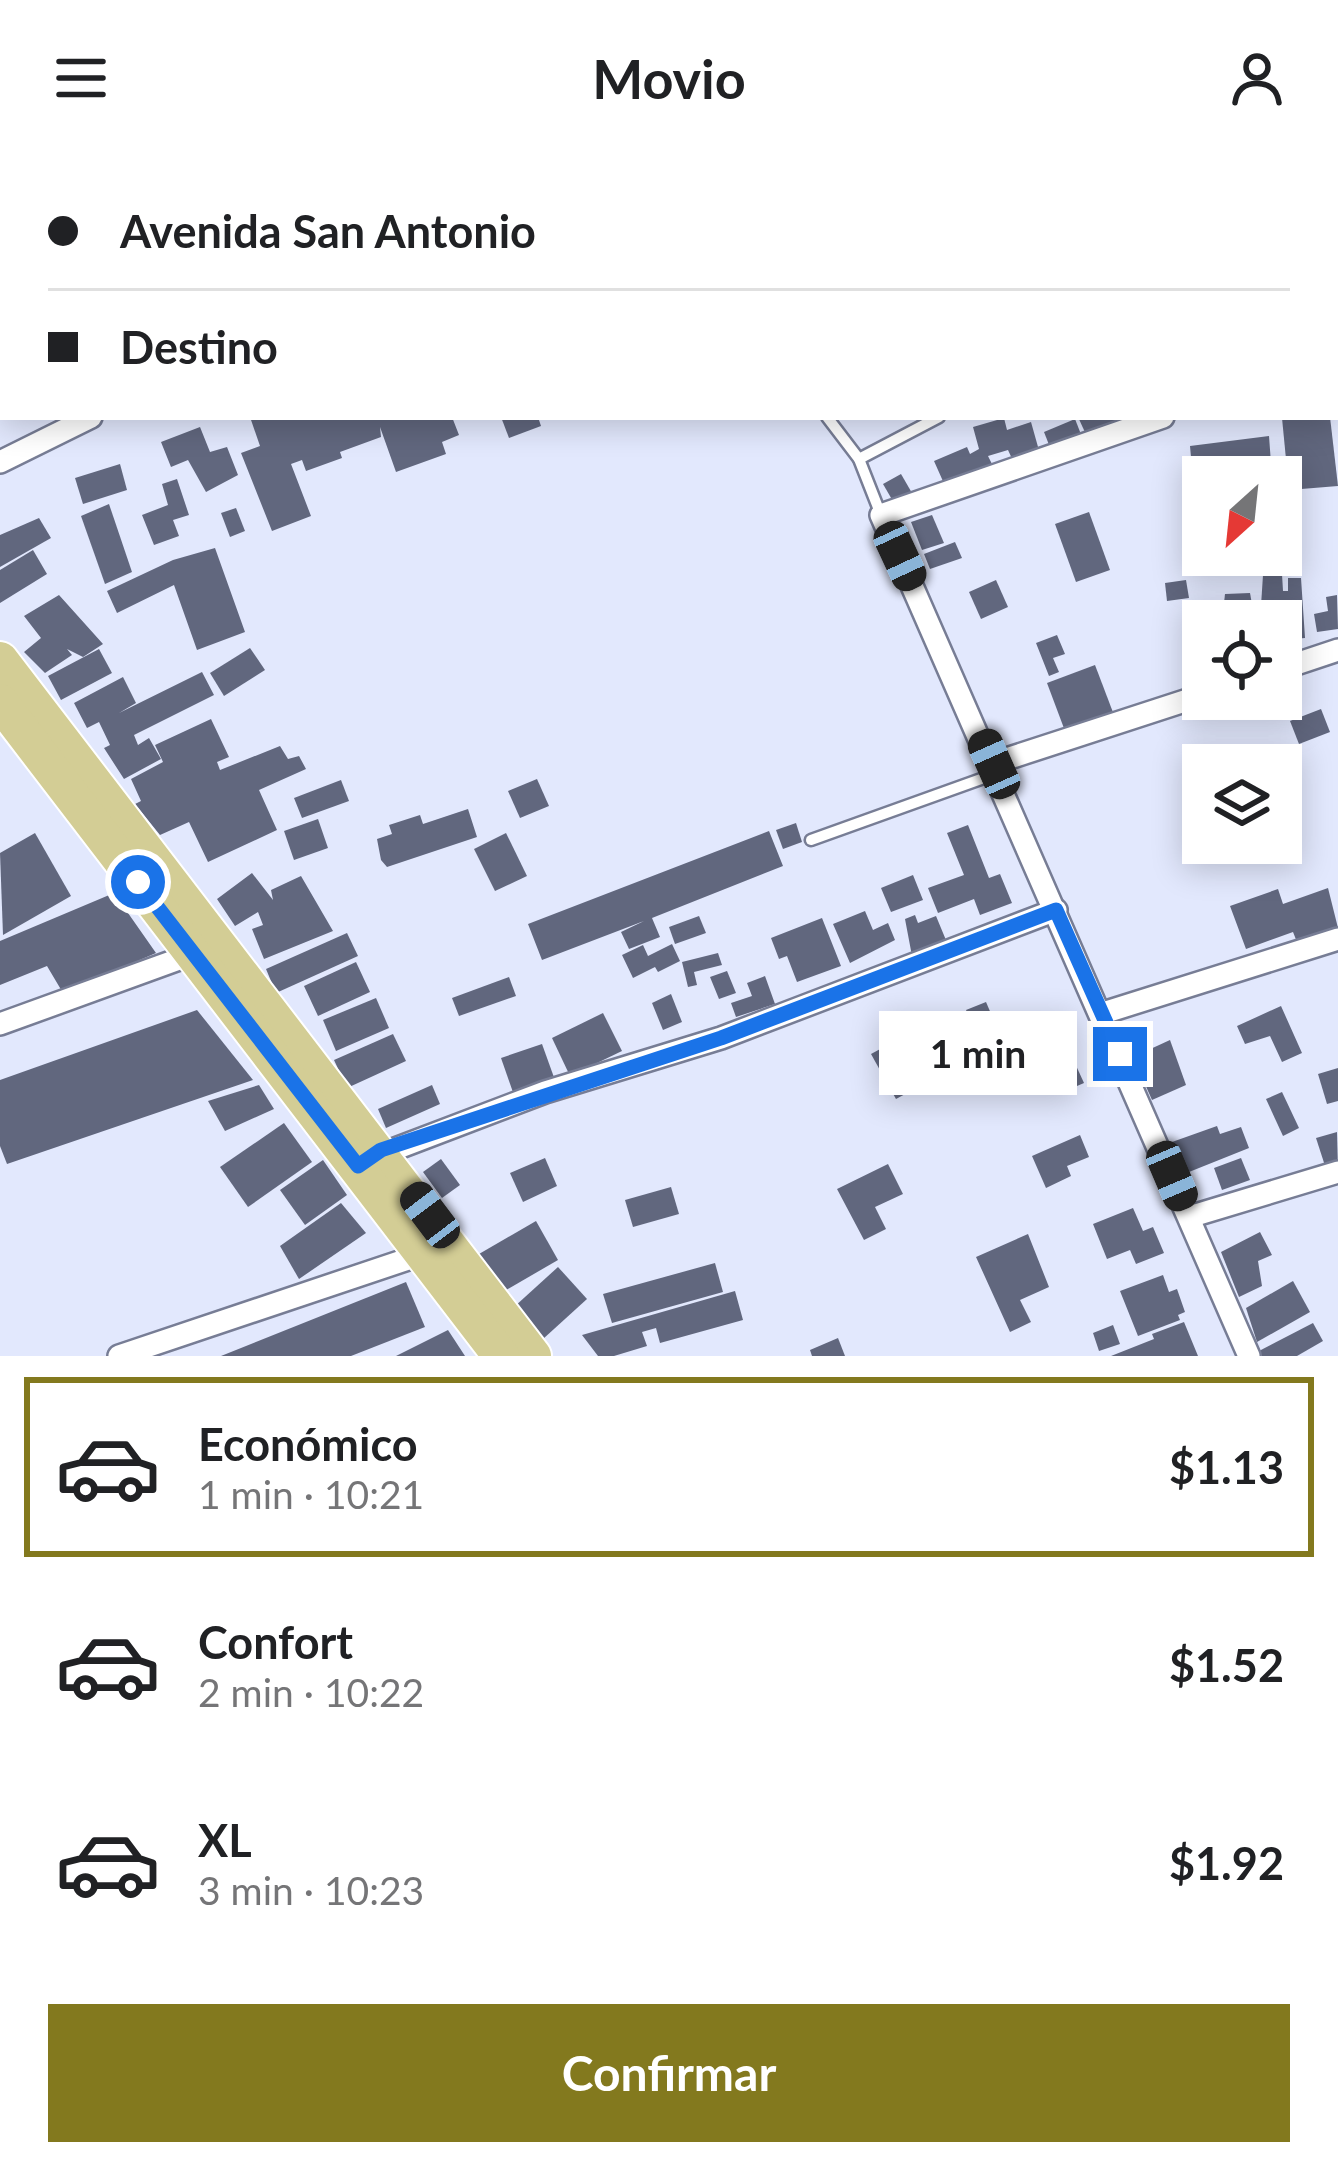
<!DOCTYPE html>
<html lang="es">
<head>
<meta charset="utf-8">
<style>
  :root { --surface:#fff; --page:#f2f2f2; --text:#202124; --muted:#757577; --line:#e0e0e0; --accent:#83791e }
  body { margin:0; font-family:Lato,sans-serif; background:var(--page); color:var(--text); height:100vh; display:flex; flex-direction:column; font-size:45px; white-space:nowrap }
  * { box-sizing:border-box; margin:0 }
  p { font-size:39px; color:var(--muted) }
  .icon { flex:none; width:66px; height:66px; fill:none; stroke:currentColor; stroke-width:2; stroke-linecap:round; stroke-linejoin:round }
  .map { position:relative; height:1200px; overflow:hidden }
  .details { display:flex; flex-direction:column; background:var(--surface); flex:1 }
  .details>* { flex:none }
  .banner { position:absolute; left:0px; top:0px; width:1338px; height:264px; box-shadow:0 6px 30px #0003; display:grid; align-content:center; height:264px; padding:0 48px; background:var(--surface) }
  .needle { width:78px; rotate:207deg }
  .controls { position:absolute; left:1182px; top:300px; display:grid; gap:24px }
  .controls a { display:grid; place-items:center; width:120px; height:120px; border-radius:0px; background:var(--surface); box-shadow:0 6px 30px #0003; font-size:60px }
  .end { position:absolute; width:54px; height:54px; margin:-27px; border:15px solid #1a73e8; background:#fff; box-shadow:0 0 0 6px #fff }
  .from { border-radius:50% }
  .bubble { position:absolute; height:84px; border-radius:0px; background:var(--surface); box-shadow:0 6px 30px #0003; font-size:39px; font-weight:700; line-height:84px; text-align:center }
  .car { position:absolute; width:36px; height:72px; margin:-36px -18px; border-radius:15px; box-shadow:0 0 9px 3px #0007; background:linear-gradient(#222 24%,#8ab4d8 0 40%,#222 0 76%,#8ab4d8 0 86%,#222 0) }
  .banner b { display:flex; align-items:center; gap:42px; height:114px; font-size:45px }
  .banner b+b { border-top:3px solid var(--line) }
  .banner i { width:30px; height:30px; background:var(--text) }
  ul { padding:21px 0 0; list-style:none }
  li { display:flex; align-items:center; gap:36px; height:180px; margin:0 24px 18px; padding:0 24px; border:6px solid transparent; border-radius:0px }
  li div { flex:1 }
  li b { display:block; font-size:45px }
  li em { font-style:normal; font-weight:700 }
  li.selected { border-color:var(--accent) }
  li>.icon { width:108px; height:108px; stroke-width:1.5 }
  .action { display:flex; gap:24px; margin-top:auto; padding:24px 48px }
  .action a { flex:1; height:138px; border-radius:0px; background:var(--accent); color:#fff; font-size:48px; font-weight:700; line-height:138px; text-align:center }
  header { display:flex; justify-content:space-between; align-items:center; height:156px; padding:0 48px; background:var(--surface); font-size:54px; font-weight:700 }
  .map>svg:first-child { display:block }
  .building { fill:#61677e }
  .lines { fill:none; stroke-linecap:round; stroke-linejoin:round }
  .service-casing { stroke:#777d95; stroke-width:15 }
  .minor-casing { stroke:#777d95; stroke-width:26 }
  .primary-casing { stroke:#fff; stroke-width:40 }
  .service { stroke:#fff; stroke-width:10 }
  .minor { stroke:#fff; stroke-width:21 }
  .primary { stroke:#d3cd95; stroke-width:36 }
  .route { stroke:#1a73e8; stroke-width:15 }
</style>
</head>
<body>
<header><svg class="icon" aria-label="menu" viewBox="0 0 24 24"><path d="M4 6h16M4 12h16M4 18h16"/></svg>Movio<svg class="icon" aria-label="person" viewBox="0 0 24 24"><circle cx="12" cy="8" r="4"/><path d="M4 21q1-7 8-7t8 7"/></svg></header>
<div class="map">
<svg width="1338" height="1200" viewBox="0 0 1338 1200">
  <rect width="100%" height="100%" fill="#e2e8fd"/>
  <g class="building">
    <polygon points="250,261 452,261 459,279 442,286 446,298 396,316 380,271 381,281 340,296 342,302 306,315 302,304 291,308 311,360 272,375 241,297 260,290"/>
    <polygon points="501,261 538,261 541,270 509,282"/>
    <polygon points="1078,261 1120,261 1123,269 1089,285"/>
    <polygon points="1330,261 1338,330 1289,334 1282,262"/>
    <polygon points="1004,262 1007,274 1031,266 1040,298 1014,307 1008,294 988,300 995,314 946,332 934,305 967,291 970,298 979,293 973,271"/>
    <polygon points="1075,263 1084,286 1053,299 1044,276"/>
    <polygon points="200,271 210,296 227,291 238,319 206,336 188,304 171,311 161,286"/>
    <polygon points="1269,280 1272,321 1203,321 1203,334 1194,335 1190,290"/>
    <polygon points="120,308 127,334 83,348 75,322"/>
    <polygon points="901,318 912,337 894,347 883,328"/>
    <polygon points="177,323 189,359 173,364 179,380 154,389 142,359 168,349 162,328"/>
    <polygon points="109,348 132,416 105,428 81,360"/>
    <polygon points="236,352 245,375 230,381 221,357"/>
    <polygon points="1089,356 1110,414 1076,426 1055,368"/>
    <polygon points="932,359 944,387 922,394 911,366"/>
    <polygon points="39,362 51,382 0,411 0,379"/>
    <polygon points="955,386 962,402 930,413 924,398"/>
    <polygon points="215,392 245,476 197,494 174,429 117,457 107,435 173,404"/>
    <polygon points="33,394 47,418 0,447 0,414"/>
    <polygon points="1282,418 1283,435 1288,435 1288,422 1301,422 1305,482 1281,484 1281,465 1260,465 1263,419"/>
    <polygon points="996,424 1008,451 981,463 969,436"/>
    <polygon points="1186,424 1189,442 1167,445 1165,427"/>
    <polygon points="1250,437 1255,465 1222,465 1225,438"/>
    <polygon points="59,439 103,488 83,501 67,493 72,499 45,517 24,496 41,482 24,460"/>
    <polygon points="1337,439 1338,473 1317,476 1314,458 1328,455 1326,441"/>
    <polygon points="1057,479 1065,498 1053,502 1059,516 1049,520 1036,487"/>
    <polygon points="250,492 265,514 224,540 210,517"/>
    <polygon points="99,493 112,517 61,544 48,520"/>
    <polygon points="1095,509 1114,559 1065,575 1047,527"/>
    <polygon points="202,516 214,539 134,579 138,589 149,582 161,603 124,623 104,592 110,589 99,566 87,572 74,547 123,521 136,547 119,557"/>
    <polygon points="1321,553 1330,576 1299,588 1290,565"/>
    <polygon points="211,563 229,601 217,606 220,614 280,590 288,603 299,600 306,613 259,634 277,674 208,706 189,666 160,679 135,648 141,645 131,623 163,606 155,589"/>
    <polygon points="1287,621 1301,659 1281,667 1281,624"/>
    <polygon points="537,623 549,650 520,662 508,635"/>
    <polygon points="341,624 349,645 302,662 294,642"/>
    <polygon points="468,653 477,681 387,711 381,704 377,683 392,678 389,669 420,659 423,668"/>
    <polygon points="318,663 328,692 294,704 284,675"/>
    <polygon points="796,667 802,686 783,693 776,674"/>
    <polygon points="968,669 989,722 1000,718 1012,747 980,759 974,743 938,757 928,732 964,719 947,677"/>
    <polygon points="769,675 783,710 652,762 660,781 629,793 621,776 644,765 542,804 528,768"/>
    <polygon points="35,677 71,740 3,779 0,697"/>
    <polygon points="506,677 527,720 495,735 474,693"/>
    <polygon points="252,717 273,744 271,734 301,720 333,775 264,803 252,773 263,769 258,756 235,770 217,743"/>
    <polygon points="913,719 923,744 891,756 881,732"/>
    <polygon points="1328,732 1338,772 1297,786 1293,776 1246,793 1230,750 1278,733 1283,748"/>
    <polygon points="114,737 156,797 63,837 47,810 0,829 0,785"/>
    <polygon points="865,755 873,774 888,767 895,784 850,807 833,768"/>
    <polygon points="915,759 918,767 936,760 948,789 912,800 905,763"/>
    <polygon points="699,760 706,777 675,788 669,771"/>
    <polygon points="822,762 841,810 797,826 787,800 779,803 771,782"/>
    <polygon points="347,777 358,800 276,837 266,813"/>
    <polygon points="672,788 680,805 658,816 655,811 633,822 622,799 643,789 648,800"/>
    <polygon points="718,797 722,809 694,816 697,829 688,831 682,806"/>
    <polygon points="356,806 370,836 318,860 304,830"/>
    <polygon points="727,815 736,837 719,843 710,821"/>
    <polygon points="765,820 775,848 736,861 731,847 752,840 747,827"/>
    <polygon points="509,821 516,840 459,860 452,842"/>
    <polygon points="671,838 682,866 663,874 652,847"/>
    <polygon points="376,842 389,872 336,895 323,864"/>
    <polygon points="986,846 1001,881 982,889 966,854"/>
    <polygon points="1281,850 1302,897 1282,906 1270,880 1245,888 1237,870"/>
    <polygon points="197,854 253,924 7,1008 0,990 0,924"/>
    <polygon points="603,857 622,895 570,920 552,882"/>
    <polygon points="393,878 406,905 347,932 334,904"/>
    <polygon points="908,878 933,923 896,943 871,898"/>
    <polygon points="1170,884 1186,929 1152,944 1133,901"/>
    <polygon points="542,888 556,927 515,942 501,902"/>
    <polygon points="1073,903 1084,927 1056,939 1045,915"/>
    <polygon points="1338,912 1338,945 1327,948 1318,918"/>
    <polygon points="259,929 274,953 225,975 208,945"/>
    <polygon points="432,929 440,948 386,972 378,953"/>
    <polygon points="1282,936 1299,972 1283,980 1266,943"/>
    <polygon points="284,967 312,1006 248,1051 220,1011"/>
    <polygon points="1217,970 1220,978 1241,971 1249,992 1184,1018 1172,986"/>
    <polygon points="1337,976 1338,1014 1327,1016 1316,982"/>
    <polygon points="1080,979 1089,1001 1067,1010 1071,1020 1046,1032 1032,1000"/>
    <polygon points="545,1002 557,1030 523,1046 510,1017"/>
    <polygon points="1241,1002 1250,1024 1222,1034 1214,1012"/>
    <polygon points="441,1003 460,1029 442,1042 423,1016"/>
    <polygon points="323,1004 347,1039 305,1069 280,1034"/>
    <polygon points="888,1008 903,1038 875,1051 886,1073 864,1084 837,1033"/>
    <polygon points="671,1031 679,1058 633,1071 625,1044"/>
    <polygon points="341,1047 366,1077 299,1123 280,1090"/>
    <polygon points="1133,1052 1143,1075 1153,1071 1164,1097 1136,1108 1130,1094 1107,1103 1093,1068"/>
    <polygon points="536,1065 558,1104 501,1137 479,1098"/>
    <polygon points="1260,1076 1272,1099 1258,1105 1262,1130 1239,1141 1221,1096"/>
    <polygon points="1028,1078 1049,1131 1020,1144 1031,1166 1010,1176 976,1101"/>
    <polygon points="715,1107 723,1136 612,1167 603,1138"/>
    <polygon points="558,1111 587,1143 543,1183 514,1151"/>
    <polygon points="1163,1119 1169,1136 1177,1133 1185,1156 1178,1159 1180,1164 1138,1180 1120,1135"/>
    <polygon points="1293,1125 1310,1156 1257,1186 1246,1152"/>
    <polygon points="406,1126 425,1171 351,1200 221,1200"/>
    <polygon points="735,1135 743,1164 660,1187 656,1172 642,1176 647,1190 614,1200 598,1200 582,1179"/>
    <polygon points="1184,1166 1198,1200 1111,1200 1154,1183 1152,1178"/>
    <polygon points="1313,1167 1323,1185 1297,1200 1262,1200 1259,1195"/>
    <polygon points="1113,1169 1120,1188 1099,1195 1093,1177"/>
    <polygon points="448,1174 465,1200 396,1200"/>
    <polygon points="838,1182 845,1200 812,1200 810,1194"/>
  </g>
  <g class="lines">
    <g class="service-casing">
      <g id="service">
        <polyline points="1335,55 1338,53"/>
        <polyline points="827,261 859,303 881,359"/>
        <polyline points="859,303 939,261"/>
        <polyline points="811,684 995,618"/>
      </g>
    </g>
    <g class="minor-casing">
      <g id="minor">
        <polyline points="668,3 675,0"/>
        <polyline points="1335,201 1338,200"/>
        <polyline points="1163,261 881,359 1249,1200"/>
        <polyline points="0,306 91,261"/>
        <polyline points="1281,513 1338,494"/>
        <polyline points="994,607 1203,539"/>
        <polyline points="1103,857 1338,783"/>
        <polyline points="0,868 193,798"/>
        <polyline points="369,1003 545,936 721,882 1056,754"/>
        <polyline points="1189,1061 1338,1016"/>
        <polyline points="119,1200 423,1098"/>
      </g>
    </g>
    <g class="primary-casing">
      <g id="primary">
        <polyline points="0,504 533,1200"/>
        <polyline points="0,546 501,1200"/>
      </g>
    </g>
    <use href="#service" class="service"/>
    <use href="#minor" class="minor"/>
    <use href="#primary" class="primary"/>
  </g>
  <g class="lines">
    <polyline class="route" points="138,726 358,1010 381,994 721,882 1056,754 1120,898"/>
  </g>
</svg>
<div class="controls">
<a><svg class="needle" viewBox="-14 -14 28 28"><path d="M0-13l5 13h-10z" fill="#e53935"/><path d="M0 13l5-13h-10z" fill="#757577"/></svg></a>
<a><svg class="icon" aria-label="locate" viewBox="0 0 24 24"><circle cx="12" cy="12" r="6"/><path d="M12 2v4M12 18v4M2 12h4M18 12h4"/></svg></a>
<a><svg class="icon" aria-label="layers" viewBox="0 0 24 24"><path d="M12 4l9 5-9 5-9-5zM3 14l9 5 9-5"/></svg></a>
</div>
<i class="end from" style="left:138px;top:726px"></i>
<i class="end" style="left:1120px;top:898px"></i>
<div class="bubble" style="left:879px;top:855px;width:198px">1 min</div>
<i class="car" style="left:900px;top:400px;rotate:155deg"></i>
<i class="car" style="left:994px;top:608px;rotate:336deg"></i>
<i class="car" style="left:1172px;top:1020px;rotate:157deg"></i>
<i class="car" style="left:430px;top:1059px;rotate:323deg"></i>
<div class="banner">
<b><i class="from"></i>Avenida San Antonio</b>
<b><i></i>Destino</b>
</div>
</div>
<section class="details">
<ul>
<li class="selected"><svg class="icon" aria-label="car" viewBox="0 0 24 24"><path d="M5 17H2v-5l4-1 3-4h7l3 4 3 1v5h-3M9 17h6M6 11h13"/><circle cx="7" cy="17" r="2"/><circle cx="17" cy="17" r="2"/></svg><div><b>Económico</b><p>1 min · 10:21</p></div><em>$1.13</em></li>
<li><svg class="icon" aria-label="car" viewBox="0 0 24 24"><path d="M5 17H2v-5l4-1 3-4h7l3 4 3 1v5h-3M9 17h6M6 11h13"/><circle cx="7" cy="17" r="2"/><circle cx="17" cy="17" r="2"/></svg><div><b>Confort</b><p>2 min · 10:22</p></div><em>$1.52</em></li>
<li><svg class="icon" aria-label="car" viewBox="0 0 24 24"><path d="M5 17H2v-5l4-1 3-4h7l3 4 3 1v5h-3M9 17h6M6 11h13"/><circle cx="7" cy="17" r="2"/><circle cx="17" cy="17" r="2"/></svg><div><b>XL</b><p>3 min · 10:23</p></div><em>$1.92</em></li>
</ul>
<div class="action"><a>Confirmar</a></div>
</section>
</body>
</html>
